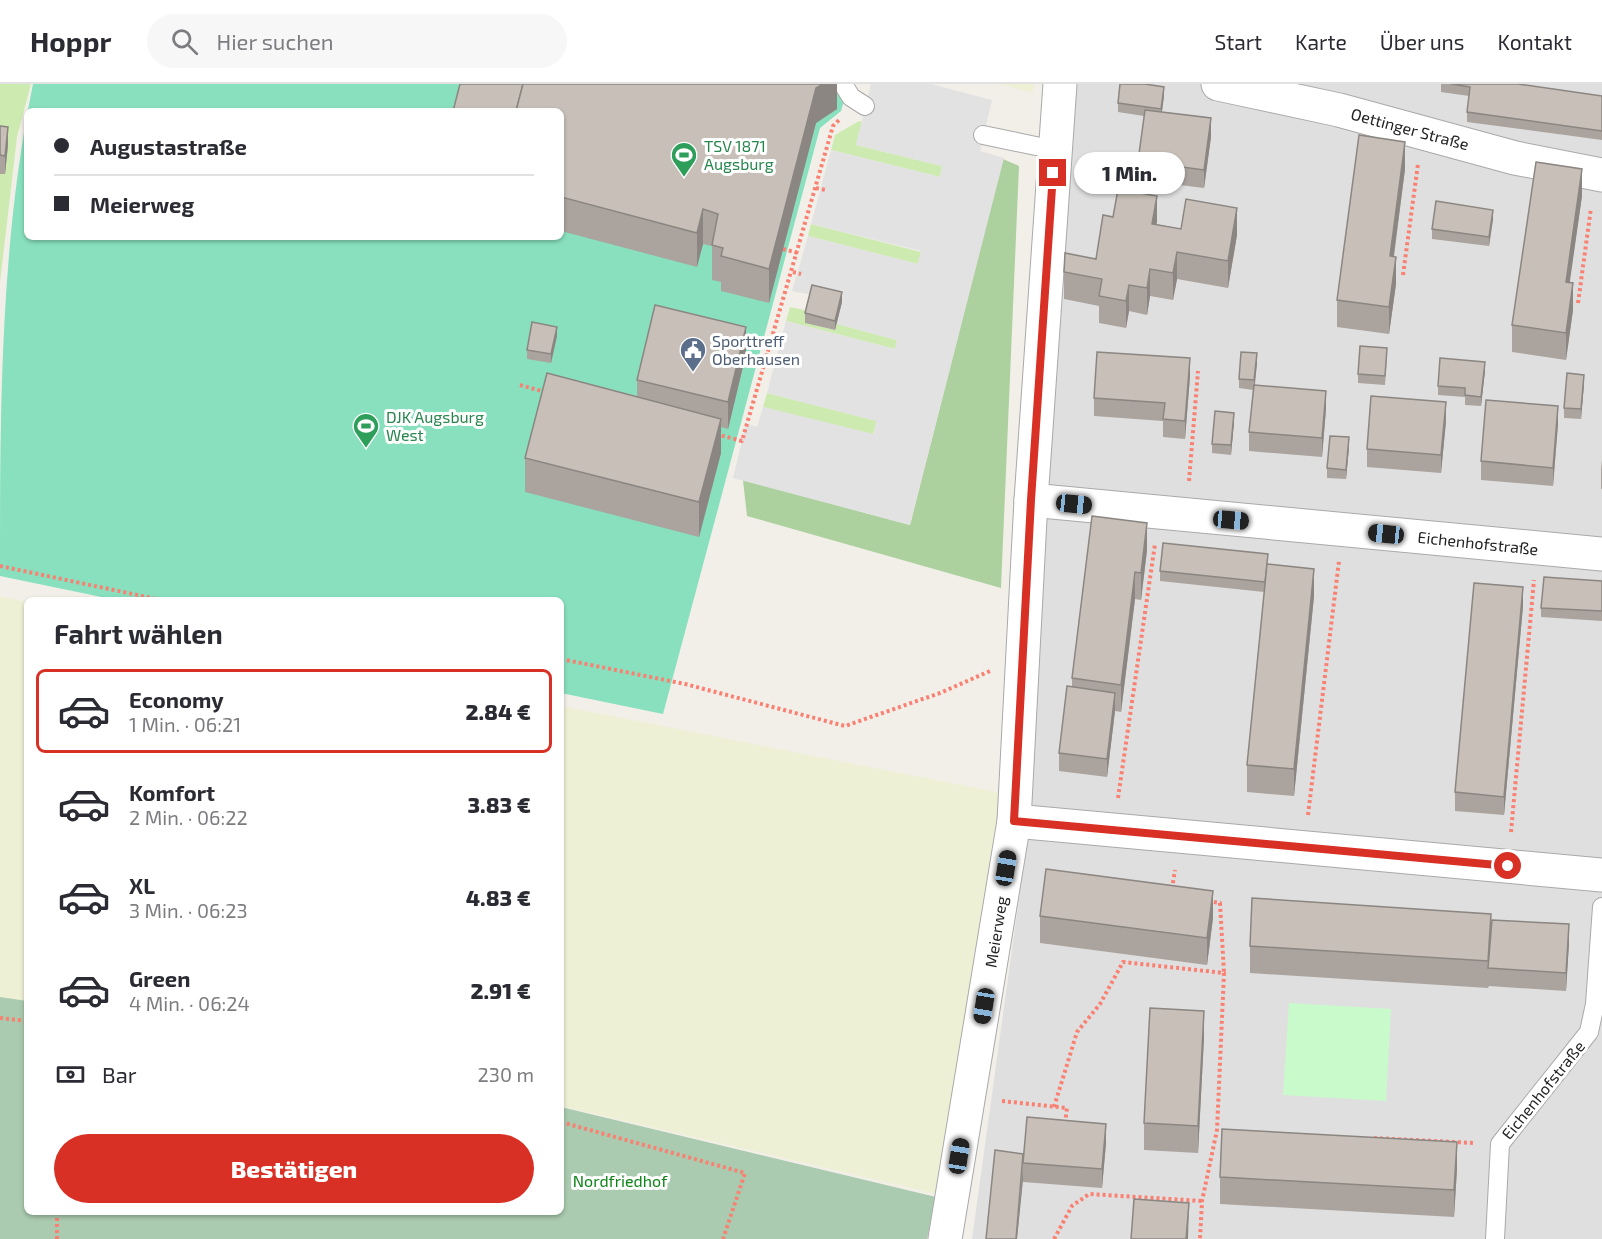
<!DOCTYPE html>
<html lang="de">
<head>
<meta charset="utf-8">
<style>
  :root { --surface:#fff; --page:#f7f7f7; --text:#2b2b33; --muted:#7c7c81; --line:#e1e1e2; --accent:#d93025 }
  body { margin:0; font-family:"Exo 2",sans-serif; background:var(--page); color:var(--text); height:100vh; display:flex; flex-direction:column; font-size:22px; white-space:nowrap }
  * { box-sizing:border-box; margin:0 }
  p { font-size:20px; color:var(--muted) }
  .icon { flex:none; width:33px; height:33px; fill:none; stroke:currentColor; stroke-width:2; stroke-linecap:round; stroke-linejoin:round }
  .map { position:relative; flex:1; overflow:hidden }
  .panel { position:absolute; left:24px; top:513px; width:540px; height:618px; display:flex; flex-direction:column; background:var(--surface); border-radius:9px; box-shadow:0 2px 4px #0004 }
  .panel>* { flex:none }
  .hud { position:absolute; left:24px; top:24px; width:540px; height:132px; border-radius:9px; box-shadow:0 2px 4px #0004; display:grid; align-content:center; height:132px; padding:0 30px; background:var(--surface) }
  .end { position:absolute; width:27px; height:27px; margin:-14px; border:8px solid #d93025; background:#fff; box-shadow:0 0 0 3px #fff }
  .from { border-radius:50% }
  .bubble { position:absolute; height:42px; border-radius:21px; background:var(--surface); box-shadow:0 2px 4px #0004; font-size:20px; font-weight:800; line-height:42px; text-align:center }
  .car { position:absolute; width:18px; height:36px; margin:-18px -9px; border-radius:8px; box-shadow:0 0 4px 2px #0007; background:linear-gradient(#222 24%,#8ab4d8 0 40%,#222 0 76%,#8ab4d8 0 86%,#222 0) }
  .hud b { display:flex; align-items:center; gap:21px; height:57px; font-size:22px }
  .hud b+b { border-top:2px solid var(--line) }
  .hud i { width:15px; height:15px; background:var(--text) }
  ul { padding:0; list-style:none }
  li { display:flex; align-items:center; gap:18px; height:84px; margin:0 12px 9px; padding:0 18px; border:3px solid transparent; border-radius:9px }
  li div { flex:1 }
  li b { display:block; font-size:22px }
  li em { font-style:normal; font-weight:800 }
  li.selected { border-color:var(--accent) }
  li>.icon { width:54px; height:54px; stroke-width:1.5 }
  h2 { padding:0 30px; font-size:27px; line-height:72px }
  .pay { display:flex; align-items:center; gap:15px; height:66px; padding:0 30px; font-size:22px }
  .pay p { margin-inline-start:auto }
  .primary-button { display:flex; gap:12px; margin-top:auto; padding:12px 30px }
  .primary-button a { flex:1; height:69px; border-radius:36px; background:var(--accent); color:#fff; font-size:24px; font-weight:800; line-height:69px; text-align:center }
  header { display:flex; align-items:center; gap:36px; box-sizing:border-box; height:84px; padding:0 30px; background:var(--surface); border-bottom:2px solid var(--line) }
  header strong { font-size:28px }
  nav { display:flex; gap:33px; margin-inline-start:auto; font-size:21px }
  .search { width:420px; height:54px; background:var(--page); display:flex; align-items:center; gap:15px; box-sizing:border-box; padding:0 21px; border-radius:33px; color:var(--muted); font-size:22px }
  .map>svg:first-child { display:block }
  .residential { fill:#e0dfdf }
  .farmland { fill:#eef0d5 }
  .grass { fill:#cdebb0 }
  .forest { fill:#add19e }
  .cemetery { fill:#aacbaf }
  .park { fill:#c8facc }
  .pitch { fill:#88e0be; fill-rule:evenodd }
  .parking { fill:#e2e2e2 }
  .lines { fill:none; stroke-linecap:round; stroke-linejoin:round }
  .lane-casing { stroke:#a9a9a9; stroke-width:20 }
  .street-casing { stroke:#a9a9a9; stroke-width:35 }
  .path { stroke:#fa8072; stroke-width:4; stroke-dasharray:3 3; stroke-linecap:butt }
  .lane { stroke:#fff; stroke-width:18 }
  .street { stroke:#fff; stroke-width:33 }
  .wall { fill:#aba49e }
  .shaded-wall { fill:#8b8681 }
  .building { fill:#c7bfb8; stroke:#8b8681; stroke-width:1.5 }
  .route { stroke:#d93025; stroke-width:8 }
  .labels { text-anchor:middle; stroke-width:6; stroke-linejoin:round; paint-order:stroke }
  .street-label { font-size:16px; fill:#222; stroke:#fff }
  .leisure-label { font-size:16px; fill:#27864d; stroke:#fff; text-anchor:start }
  .service-label { font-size:16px; fill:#4e5e75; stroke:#fff; text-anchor:start }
  .park-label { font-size:16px; fill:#0c8416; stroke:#fff }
</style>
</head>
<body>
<header>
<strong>Hoppr</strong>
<div class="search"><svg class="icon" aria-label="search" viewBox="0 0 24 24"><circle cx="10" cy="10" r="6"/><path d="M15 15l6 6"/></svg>Hier suchen</div>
<nav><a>Start</a><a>Karte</a><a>Über uns</a><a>Kontakt</a></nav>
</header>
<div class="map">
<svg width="1602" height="1155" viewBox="0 0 1602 1155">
  <rect width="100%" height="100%" fill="#f2efe9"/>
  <polygon class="residential" points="1072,0 1602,0 1602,1155 972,1155 1026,764"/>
  <g class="farmland">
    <polygon points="1000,0 1034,0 1033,9"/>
    <polygon points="0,512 27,518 27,917 0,913"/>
    <polygon points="561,622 1002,709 941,1111 561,1022"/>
  </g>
  <g class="grass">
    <polygon points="0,0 31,0 17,53 0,198"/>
    <polygon points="859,37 862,38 856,61 942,82 940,93 831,66 835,51"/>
    <polygon points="811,140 921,168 918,180 808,152"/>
    <polygon points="790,223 808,227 806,239 835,246 837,240 897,256 895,265 786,237"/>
    <polygon points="767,309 877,337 873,351 763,323"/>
  </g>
  <polygon class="forest" points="1003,75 1019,82 1001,504 747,432 743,396 910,441"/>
  <polygon class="cemetery" points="0,913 27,917 27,1128 561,1128 561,1023 936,1113 927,1155 0,1155"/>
  <polygon class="park" points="1289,919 1391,925 1386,1017 1283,1011"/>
  <path class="pitch" d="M33,0H849L841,27L820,44L663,630L561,609V516H116L0,492C0,327 0,160 33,0ZM27,27H561V153H27Z"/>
  <polygon class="parking" points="871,0 931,0 992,16 980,67 1004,74 910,441 733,394 746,340 757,343 763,323 874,350 876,337 767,309 786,237 895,265 897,256 837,240 835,246 812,211 792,207 808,152 918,180 921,167 811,140 831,66 940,93 942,82 856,61"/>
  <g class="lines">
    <g class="lane-casing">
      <g id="lane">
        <polyline points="843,0 851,13 865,22"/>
        <polyline points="983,51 1055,66"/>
        <polyline points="1495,1155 1500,1060 1589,948 1595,920 1602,823"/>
      </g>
    </g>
    <g class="street-casing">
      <g id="street">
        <polyline points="1218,0 1339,26 1515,74 1602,91"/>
        <polyline points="1031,416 1602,470"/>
        <polyline points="1014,737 1602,791"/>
        <polyline points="945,1155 1014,737 1031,416 1060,0"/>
      </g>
    </g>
    <g class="path">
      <polyline points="816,104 826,106"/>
      <polyline points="783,165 798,169"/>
      <polyline points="793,188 801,190"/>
      <polyline points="1403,191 1418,80"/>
      <polyline points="1578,219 1591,124"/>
      <polyline points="765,271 779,274"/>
      <polyline points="520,301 545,308"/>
      <polyline points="716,350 742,357 833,42 840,35"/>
      <polyline points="1189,397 1198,287"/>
      <polyline points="0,482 161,516"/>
      <polyline points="561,575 685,600 845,642 940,609 990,587"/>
      <polyline points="1118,714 1155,460"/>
      <polyline points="1308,731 1339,477"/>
      <polyline points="1511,748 1534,496"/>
      <polyline points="1172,805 1175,786"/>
      <polyline points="1208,817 1220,819 1224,889"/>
      <polyline points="0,934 27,937"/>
      <polyline points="1002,1017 1067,1024 1065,1039"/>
      <polyline points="1054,1023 1077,948 1100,920 1123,878 1224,889 1217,1046 1202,1117 1200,1155"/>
      <polyline points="561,1038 745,1089 723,1155"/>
      <polyline points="1374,1054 1474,1059"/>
      <polyline points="57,1128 57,1155"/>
      <polyline points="1054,1155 1072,1122 1089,1110 1202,1117"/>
    </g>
    <use href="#lane" class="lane"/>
    <use href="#street" class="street"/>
  </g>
  <g class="wall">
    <polygon points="837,0 837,25 816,39 769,219 721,207 721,198 712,196 712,162 703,160 697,183 561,147 561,27"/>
    <polygon points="1441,0 1518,0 1602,12 1602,56 1467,38 1467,28 1469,12 1441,8"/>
    <polygon points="1164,12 1162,28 1211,53 1204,104 1138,96 1138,77 1144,32 1118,28 1118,19"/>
    <polygon points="0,42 8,61 5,90 0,90"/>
    <polygon points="1405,85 1394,173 1396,200 1389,250 1337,243 1337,216"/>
    <polygon points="1582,112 1569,199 1573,226 1566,276 1512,268 1512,241"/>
    <polygon points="1493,135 1489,162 1432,155 1432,145"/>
    <polygon points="1156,140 1181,145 1237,151 1228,204 1177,195 1173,216 1150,212 1147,231 1129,227 1126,244 1099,239 1099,222 1064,215 1064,188 1096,175"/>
    <polygon points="842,218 835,246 805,239 805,229"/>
    <polygon points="557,252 551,279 527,275 527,266"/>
    <polygon points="746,270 728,345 721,343 721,369 699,453 525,408 525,374 637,313 637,296"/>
    <polygon points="1387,273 1385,301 1358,299 1358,290"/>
    <polygon points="1257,279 1255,301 1326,325 1322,373 1249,367 1249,348 1253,306 1239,304 1239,295"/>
    <polygon points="1485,287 1481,322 1465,321 1465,313 1438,311 1438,302"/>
    <polygon points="1190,292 1185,355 1163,353 1163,337 1094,332 1094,314"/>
    <polygon points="1584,300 1581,335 1564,334 1564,324"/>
    <polygon points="1446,337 1441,389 1367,383 1367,365"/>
    <polygon points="1234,338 1231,371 1212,369 1212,360"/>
    <polygon points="1558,340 1553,402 1481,396 1481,377"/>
    <polygon points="1349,363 1346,395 1327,394 1327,384"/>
    <polygon points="1602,375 1602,405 1601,405 1601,386"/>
    <polygon points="1147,466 1141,516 1135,515 1121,628 1115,627 1107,693 1059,687 1059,669 1072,603 1072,594"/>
    <polygon points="1268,480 1314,512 1294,712 1247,708 1247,681 1264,508 1160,497 1160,487"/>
    <polygon points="1602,497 1602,537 1541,533 1541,524"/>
    <polygon points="1523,522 1504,731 1455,727 1455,708"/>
    <polygon points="1040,832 1213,834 1207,881 1040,859"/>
    <polygon points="1491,838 1569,859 1566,907 1489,902 1488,904 1250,889 1250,862"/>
    <polygon points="1204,954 1198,1069 1144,1066 1144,1039"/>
    <polygon points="1106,1059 1102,1104 1023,1098 1023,1095 1017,1155 1023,1070"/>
    <polygon points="1457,1085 1454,1133 1220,1120 1220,1093"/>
  </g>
  <g class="shaded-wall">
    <polygon points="823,0 837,0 837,25 816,39 769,219 769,185 816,4"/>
    <polygon points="1164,3 1164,12 1161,34 1161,25"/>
    <polygon points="1211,34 1211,53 1204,104 1204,86"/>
    <polygon points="8,43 8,61 5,90 5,72"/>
    <polygon points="1405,58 1405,85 1390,199 1390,172"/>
    <polygon points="1582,85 1582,112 1566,225 1566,198"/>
    <polygon points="1157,112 1157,138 1152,166 1152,140"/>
    <polygon points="1237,124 1237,151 1228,204 1228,177"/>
    <polygon points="703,125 703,160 697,183 697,149"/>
    <polygon points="1493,126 1493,135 1489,162 1489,153"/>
    <polygon points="1177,168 1177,195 1173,216 1173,189"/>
    <polygon points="1396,173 1396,200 1389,250 1389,223"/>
    <polygon points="1150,185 1150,212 1147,231 1147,204"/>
    <polygon points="1573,199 1573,226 1566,276 1566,249"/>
    <polygon points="1129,201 1129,227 1126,244 1126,217"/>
    <polygon points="842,208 842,218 835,246 835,237"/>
    <polygon points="557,243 557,252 551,279 551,270"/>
    <polygon points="746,243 746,270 728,345 728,318"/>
    <polygon points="1257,269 1257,279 1254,306 1254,296"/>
    <polygon points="1190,274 1190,292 1185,355 1185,337"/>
    <polygon points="1485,278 1485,287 1481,322 1481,313"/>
    <polygon points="1584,291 1584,300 1581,335 1581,325"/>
    <polygon points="1326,307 1326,325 1322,373 1322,354"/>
    <polygon points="1446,318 1446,337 1441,389 1441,371"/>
    <polygon points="1558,322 1558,340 1553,402 1553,384"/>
    <polygon points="1234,329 1234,338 1231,371 1231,361"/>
    <polygon points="721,335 721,369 699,453 699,418"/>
    <polygon points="1349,353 1349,363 1346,395 1346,386"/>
    <polygon points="1147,439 1147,466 1141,516 1141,489"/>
    <polygon points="1314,485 1314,512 1294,712 1294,685"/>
    <polygon points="1135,488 1135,515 1121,628 1121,601"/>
    <polygon points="1523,503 1523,522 1504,731 1504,713"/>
    <polygon points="1115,609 1115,627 1107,693 1107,675"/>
    <polygon points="1213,807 1213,834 1207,881 1207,854"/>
    <polygon points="1569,840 1569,859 1566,907 1566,889"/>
    <polygon points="1204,927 1204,954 1198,1069 1198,1042"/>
    <polygon points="1106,1040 1106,1059 1102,1104 1102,1085"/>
    <polygon points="1457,1058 1457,1085 1454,1133 1454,1106"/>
    <polygon points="1023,1085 1023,1095 1017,1155 1016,1155"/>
    <polygon points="1189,1119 1188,1155 1186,1155"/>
  </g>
  <g class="building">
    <polygon points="460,0 523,0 516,27 453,27"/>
    <polygon points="523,0 823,0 816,4 769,185 721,172 723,164 712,161 718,130 703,125 697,149 561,113 561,27 516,27"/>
    <polygon points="1120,0 1145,0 1164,3 1161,25 1118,19"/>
    <polygon points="1451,0 1518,0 1602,12 1602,47 1467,28 1470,3"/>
    <polygon points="1145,26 1211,34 1204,86 1138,77"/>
    <polygon points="0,42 8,43 5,72 0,71"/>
    <polygon points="1359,51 1405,58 1390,172 1396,173 1389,223 1337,216"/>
    <polygon points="1536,78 1582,85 1566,198 1573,199 1566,249 1512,241"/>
    <polygon points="1118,105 1157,112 1152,140 1181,145 1186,115 1237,124 1228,177 1177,168 1173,189 1150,185 1147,204 1129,201 1126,217 1099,212 1102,195 1064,188 1065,169 1096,175 1103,131 1113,133"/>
    <polygon points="1436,117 1493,126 1489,153 1432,145"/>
    <polygon points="812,201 842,208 835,237 805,229"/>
    <polygon points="655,221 746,243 728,318 637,296"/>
    <polygon points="532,238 557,243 551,270 527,266"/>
    <polygon points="1360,262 1387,264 1385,292 1358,290"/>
    <polygon points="1097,268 1190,274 1185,337 1163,335 1165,319 1094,314"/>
    <polygon points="1241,268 1257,269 1254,296 1239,295"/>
    <polygon points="1440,274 1485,278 1481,313 1465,311 1465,304 1438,302"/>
    <polygon points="547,289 721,335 699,418 525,374"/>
    <polygon points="1567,289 1584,291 1581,325 1564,324"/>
    <polygon points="1254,301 1326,307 1322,354 1249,348"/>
    <polygon points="1371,312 1446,318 1441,371 1367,365"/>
    <polygon points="1486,316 1558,322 1553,384 1481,377"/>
    <polygon points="1215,327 1234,329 1231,361 1212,360"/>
    <polygon points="1330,352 1349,353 1346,386 1327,384"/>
    <polygon points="1092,432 1147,439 1141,489 1135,488 1121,601 1072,594"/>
    <polygon points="1163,459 1268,470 1265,498 1160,487"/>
    <polygon points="1267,480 1314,485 1294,685 1247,681"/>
    <polygon points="1544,493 1602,497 1602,527 1541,524"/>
    <polygon points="1474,499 1523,503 1504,713 1455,708"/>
    <polygon points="1067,602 1115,609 1107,675 1059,669"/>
    <polygon points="1046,785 1213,807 1207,854 1040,832"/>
    <polygon points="1252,814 1491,830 1488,877 1250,862"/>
    <polygon points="1492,836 1569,840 1566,889 1488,884"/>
    <polygon points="1150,924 1204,927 1198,1042 1144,1039"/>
    <polygon points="1027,1033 1106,1040 1102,1085 1023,1079"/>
    <polygon points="1222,1045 1457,1058 1454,1106 1220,1093"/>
    <polygon points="995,1066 1023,1070 1016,1155 986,1155"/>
    <polygon points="1134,1115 1189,1119 1186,1155 1131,1155"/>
  </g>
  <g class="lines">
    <polyline class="route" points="1053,89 1031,416 1014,737 1508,782"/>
  </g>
  <defs>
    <g id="stadium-pin" transform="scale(1.35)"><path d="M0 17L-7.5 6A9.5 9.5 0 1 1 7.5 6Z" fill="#2e9e5b" stroke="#fff"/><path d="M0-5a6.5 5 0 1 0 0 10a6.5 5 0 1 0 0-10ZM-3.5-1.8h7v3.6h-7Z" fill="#fff"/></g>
    <g id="civic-pin" transform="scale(1.35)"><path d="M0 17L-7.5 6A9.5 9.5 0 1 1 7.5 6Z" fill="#5c6f8a" stroke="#fff"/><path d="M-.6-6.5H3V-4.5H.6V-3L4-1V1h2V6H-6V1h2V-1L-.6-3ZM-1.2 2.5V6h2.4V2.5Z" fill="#fff"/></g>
  </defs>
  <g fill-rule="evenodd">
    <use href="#stadium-pin" x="684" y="71"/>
    <use href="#civic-pin" x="693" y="266"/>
    <use href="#stadium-pin" x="366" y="342"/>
  </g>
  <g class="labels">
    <g class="street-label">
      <text transform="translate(1410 45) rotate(15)" y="6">Oettinger Straße</text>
      <text transform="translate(1478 459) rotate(6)" y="6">Eichenhofstraße</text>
      <text transform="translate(996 848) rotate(-81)" y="6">Meierweg</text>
      <text transform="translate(1543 1006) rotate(-51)" y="6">Eichenhofstraße</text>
    </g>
    <g class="leisure-label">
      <text x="704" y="68">TSV 1871<tspan x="704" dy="18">Augsburg</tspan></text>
      <text x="386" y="339">DJK Augsburg<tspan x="386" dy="18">West</tspan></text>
    </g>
    <g class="service-label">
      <text x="712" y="263">Sporttreff<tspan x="712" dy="18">Oberhausen</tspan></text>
    </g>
    <g class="park-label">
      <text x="620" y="1103">Nordfriedhof</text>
    </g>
  </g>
</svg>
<i class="end from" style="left:1508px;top:782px"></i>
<i class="end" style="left:1053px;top:89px"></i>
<div class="bubble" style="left:1074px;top:68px;width:111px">1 Min.</div>
<i class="car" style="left:1074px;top:420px;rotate:96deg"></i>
<i class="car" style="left:1231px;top:436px;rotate:95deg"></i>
<i class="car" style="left:1386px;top:450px;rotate:276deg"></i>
<i class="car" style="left:1006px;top:784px;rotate:9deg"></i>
<i class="car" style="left:984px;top:922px;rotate:189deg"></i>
<i class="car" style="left:959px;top:1072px;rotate:9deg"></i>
<div class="hud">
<b><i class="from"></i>Augustastraße</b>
<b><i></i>Meierweg</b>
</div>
<section class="panel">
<h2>Fahrt wählen</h2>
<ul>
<li class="selected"><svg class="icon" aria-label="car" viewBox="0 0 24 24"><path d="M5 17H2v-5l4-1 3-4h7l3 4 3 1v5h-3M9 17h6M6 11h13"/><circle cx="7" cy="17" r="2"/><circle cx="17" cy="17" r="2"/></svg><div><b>Economy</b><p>1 Min. · 06:21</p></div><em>2.84 €</em></li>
<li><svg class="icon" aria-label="car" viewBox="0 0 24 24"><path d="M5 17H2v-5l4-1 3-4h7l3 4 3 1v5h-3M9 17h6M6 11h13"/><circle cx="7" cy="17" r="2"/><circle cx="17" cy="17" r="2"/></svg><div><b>Komfort</b><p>2 Min. · 06:22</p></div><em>3.83 €</em></li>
<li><svg class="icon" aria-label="car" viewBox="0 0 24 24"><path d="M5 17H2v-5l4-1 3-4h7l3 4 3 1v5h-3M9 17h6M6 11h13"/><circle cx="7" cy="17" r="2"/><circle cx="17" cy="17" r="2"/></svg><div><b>XL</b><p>3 Min. · 06:23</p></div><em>4.83 €</em></li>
<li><svg class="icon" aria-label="car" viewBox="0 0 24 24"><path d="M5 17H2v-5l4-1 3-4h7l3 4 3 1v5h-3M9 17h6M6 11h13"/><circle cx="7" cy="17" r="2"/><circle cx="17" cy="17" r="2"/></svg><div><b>Green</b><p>4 Min. · 06:24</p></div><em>2.91 €</em></li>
</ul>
<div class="pay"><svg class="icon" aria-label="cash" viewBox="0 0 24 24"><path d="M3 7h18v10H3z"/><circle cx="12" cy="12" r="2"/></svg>Bar<p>230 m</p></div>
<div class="primary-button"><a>Bestätigen</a></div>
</section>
</div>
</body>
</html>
